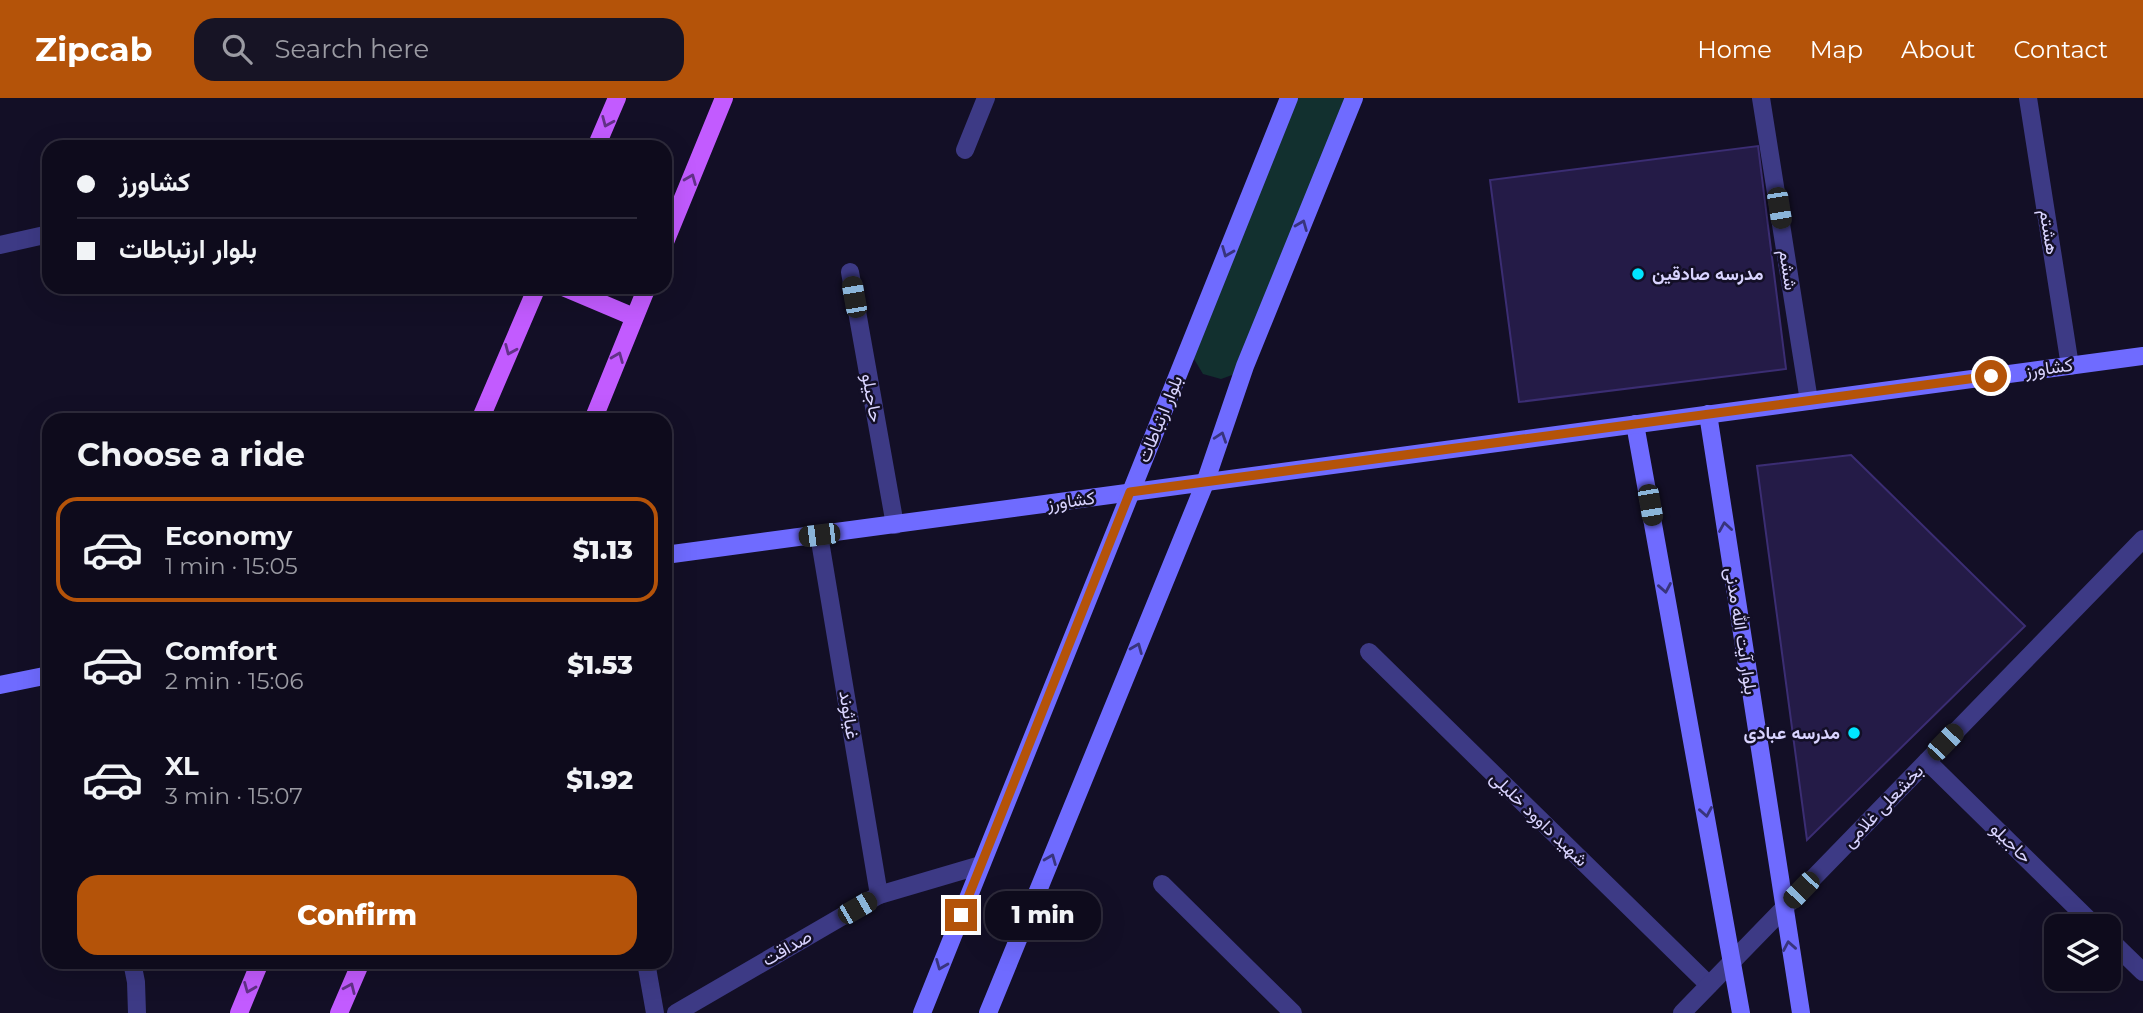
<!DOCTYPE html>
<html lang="en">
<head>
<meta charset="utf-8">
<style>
  :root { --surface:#0e0b1c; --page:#171425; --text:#f1f3f6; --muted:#9b9ba3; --line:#2e2b3b; --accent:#b45309 }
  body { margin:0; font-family:Montserrat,Vazirmatn,sans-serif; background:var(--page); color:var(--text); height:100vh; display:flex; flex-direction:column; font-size:26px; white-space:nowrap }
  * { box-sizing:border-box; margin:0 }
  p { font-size:23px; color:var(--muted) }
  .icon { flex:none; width:38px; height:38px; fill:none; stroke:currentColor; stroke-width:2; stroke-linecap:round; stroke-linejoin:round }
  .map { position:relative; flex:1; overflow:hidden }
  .sheet { position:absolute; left:42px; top:315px; width:630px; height:556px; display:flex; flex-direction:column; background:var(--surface); border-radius:21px; box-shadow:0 7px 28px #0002,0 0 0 2px var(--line) }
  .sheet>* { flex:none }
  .banner { position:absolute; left:42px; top:42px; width:630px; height:154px; border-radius:21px; box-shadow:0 7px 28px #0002,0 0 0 2px var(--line); display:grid; align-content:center; height:154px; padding:0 35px; background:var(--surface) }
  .tools { position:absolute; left:2044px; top:816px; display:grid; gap:14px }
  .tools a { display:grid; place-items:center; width:77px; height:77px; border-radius:14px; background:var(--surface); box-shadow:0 7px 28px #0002,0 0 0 2px var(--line); font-size:35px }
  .end { position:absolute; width:32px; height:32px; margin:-16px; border:9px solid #b45309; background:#fff; box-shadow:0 0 0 4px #fff }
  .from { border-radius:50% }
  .bubble { position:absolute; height:49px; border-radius:21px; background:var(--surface); box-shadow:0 7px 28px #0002,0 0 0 2px var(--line); font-size:23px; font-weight:800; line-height:49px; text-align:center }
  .car { position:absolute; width:21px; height:42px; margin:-21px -10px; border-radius:9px; box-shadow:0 0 5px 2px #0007; background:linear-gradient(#222 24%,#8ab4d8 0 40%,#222 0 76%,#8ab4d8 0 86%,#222 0) }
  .banner b { display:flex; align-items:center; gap:24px; height:66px; font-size:26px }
  .banner b+b { border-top:2px solid var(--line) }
  .banner i { width:18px; height:18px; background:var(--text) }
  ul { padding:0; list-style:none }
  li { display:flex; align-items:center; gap:21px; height:105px; margin:0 14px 10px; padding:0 21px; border:4px solid transparent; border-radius:21px }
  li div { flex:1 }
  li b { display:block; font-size:26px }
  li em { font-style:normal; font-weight:800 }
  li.active { border-color:var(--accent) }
  li>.icon { width:63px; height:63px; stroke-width:1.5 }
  h2 { padding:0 35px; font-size:32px; line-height:84px }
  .primary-button { display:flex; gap:14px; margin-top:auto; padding:14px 35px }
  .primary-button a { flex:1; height:80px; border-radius:21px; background:var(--accent); color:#fff; font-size:28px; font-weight:800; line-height:80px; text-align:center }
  header { display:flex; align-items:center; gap:42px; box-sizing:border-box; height:98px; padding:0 35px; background:var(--accent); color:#fff }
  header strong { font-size:33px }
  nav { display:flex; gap:38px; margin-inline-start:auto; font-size:24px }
  .search { width:490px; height:63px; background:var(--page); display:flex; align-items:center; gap:18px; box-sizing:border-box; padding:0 24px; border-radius:21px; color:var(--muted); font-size:26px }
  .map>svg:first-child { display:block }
  .green { fill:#12302f }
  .building { fill:#241b47; stroke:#3b2d73; stroke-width:2 }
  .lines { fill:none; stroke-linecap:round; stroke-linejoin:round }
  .street { stroke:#3d3a85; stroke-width:18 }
  .secondary { stroke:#6f6bff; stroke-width:18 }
  .primary { stroke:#c25bff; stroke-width:18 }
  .oneway { stroke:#623188 }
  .oneway2 { stroke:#38347d }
  .route { stroke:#b45309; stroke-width:9 }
  .poi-dot { fill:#00e5ff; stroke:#130f26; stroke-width:2.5 }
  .labels { text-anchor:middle; stroke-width:5; stroke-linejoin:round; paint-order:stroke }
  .street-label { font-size:18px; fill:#d9d4ff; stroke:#130f26 }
  .poi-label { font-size:18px; font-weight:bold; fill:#d9d4ff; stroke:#130f26; text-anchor:start }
</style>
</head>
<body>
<header>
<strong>Zipcab</strong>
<div class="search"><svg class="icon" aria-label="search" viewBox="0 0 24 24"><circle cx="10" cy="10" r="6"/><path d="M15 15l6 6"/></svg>Search here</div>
<nav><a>Home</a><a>Map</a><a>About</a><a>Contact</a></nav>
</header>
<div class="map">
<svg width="2143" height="915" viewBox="0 0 2143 915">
  <rect width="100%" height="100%" fill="#130f26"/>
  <polygon class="green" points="1289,0 1354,0 1235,276 1221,281 1203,276 1188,251"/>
  <g class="building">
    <polygon points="1758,48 1786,271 1519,304 1490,82"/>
    <polygon points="1851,357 2025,528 1807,742 1757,368"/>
  </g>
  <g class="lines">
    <g class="street">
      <polyline points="1761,0 1809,303"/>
      <polyline points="2028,0 2070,268"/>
      <polyline points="965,52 986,0"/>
      <polyline points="0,147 49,136"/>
      <polyline points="850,174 895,427"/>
      <polyline points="819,437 879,797"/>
      <polyline points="1369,554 1709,887"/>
      <polyline points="1927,663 2095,828"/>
      <polyline points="1162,786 1293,915"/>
      <polyline points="2109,841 2143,874"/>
      <polyline points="132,864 136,884 137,915"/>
      <polyline points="646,864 655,915"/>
      <polyline points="676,915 879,797 981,767"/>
      <polyline points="1682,915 2143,441"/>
    </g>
    <g class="secondary">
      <polyline points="1708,316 1801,915"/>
      <polyline points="1635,326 1741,915"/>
      <polyline points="665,457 2143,258"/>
      <polyline points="0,587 49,577"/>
      <polyline points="922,915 1289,0"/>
      <polyline points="988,915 1205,385 1245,268 1354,0"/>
    </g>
    <g class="primary">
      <polyline points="596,49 617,0"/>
      <polyline points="665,144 724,0"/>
      <polyline points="563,189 634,219"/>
      <polyline points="480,322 537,189"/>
      <polyline points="593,322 647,189"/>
      <polyline points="239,915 260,864"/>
      <polyline points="339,915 361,864"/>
    </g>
  </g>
  <defs><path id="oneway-chevron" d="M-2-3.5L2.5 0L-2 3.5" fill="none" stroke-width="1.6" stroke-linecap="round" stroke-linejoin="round" transform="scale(1.75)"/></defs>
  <g class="oneway">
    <use href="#oneway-chevron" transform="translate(607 24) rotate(113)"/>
    <use href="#oneway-chevron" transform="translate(691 81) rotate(-68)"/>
    <use href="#oneway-chevron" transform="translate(510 252) rotate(113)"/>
    <use href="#oneway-chevron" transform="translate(618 259) rotate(-68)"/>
    <use href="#oneway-chevron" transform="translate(249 890) rotate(112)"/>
    <use href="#oneway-chevron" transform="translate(350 890) rotate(-66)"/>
  </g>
  <g class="oneway2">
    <use href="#oneway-chevron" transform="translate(1302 127) rotate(-68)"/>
    <use href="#oneway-chevron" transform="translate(1227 154) rotate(112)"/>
    <use href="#oneway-chevron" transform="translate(1221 339) rotate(-71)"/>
    <use href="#oneway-chevron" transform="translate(1725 429) rotate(-99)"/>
    <use href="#oneway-chevron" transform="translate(1665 490) rotate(80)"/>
    <use href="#oneway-chevron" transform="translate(1137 550) rotate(-68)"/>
    <use href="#oneway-chevron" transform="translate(1706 714) rotate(80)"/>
    <use href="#oneway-chevron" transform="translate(1051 761) rotate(-68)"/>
    <use href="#oneway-chevron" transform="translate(1789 848) rotate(-100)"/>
    <use href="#oneway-chevron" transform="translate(941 867) rotate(112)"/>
  </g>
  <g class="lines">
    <polyline class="route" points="961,817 1130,394 1991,278"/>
  </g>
  <g class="poi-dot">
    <circle cx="1638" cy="176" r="7"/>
    <circle cx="1854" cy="635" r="7"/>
  </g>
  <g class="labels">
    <g class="street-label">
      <text transform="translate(2049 134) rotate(81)" y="6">هشتم</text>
      <text transform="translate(1788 172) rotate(81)" y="6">ششم</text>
      <text transform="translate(2049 270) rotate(-8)" y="6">کشاورز</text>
      <text transform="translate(872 300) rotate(80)" y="6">حاجیلو</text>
      <text transform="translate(1160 321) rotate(-68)" y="6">بلوار ارتباطات</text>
      <text transform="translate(1071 403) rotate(-8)" y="6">کشاورز</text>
      <text transform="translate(1741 533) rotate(81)" y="6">بلوار آیت الله مدنی</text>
      <text transform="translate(849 617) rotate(81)" y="6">غیاثوند</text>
      <text transform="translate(1883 708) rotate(-46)" y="6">بخشعلی غلامی</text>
      <text transform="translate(1539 721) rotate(44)" y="6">شهید داوود خلیلی</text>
      <text transform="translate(2011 745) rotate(44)" y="6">حاجیلو</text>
      <text transform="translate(787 850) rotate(-30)" y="6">صداقت</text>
    </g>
    <g class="poi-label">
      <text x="1652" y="182">مدرسه صادقین</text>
      <text x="1840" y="641" text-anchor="end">مدرسه عبادی</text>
    </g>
  </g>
</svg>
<div class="tools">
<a><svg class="icon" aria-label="layers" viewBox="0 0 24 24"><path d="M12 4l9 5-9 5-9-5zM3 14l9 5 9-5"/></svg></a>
</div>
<i class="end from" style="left:1991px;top:278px"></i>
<i class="end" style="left:961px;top:817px"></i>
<div class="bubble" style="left:985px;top:793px;width:116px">1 min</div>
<i class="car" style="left:1779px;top:110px;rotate:171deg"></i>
<i class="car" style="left:854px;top:199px;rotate:350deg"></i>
<i class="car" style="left:1650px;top:407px;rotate:170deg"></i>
<i class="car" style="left:819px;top:437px;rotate:263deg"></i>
<i class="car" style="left:1945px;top:644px;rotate:44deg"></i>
<i class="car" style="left:1801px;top:792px;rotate:224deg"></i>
<i class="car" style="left:857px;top:810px;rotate:60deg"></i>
<div class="banner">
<b><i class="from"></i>کشاورز</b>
<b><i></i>بلوار ارتباطات</b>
</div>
<section class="sheet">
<h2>Choose a ride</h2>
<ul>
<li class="active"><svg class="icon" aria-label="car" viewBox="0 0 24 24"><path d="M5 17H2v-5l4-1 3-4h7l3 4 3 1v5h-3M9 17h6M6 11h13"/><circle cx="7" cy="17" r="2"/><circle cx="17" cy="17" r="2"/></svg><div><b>Economy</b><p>1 min · 15:05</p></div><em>$1.13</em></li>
<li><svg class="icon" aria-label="car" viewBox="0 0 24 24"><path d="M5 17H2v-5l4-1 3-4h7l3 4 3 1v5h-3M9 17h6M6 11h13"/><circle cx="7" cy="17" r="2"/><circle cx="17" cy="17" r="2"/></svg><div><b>Comfort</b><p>2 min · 15:06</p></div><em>$1.53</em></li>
<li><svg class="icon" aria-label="car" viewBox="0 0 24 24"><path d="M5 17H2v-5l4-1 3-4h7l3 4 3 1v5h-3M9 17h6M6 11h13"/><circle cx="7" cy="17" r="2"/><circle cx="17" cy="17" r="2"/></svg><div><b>XL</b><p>3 min · 15:07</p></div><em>$1.92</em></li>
</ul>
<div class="primary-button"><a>Confirm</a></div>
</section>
</div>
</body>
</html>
